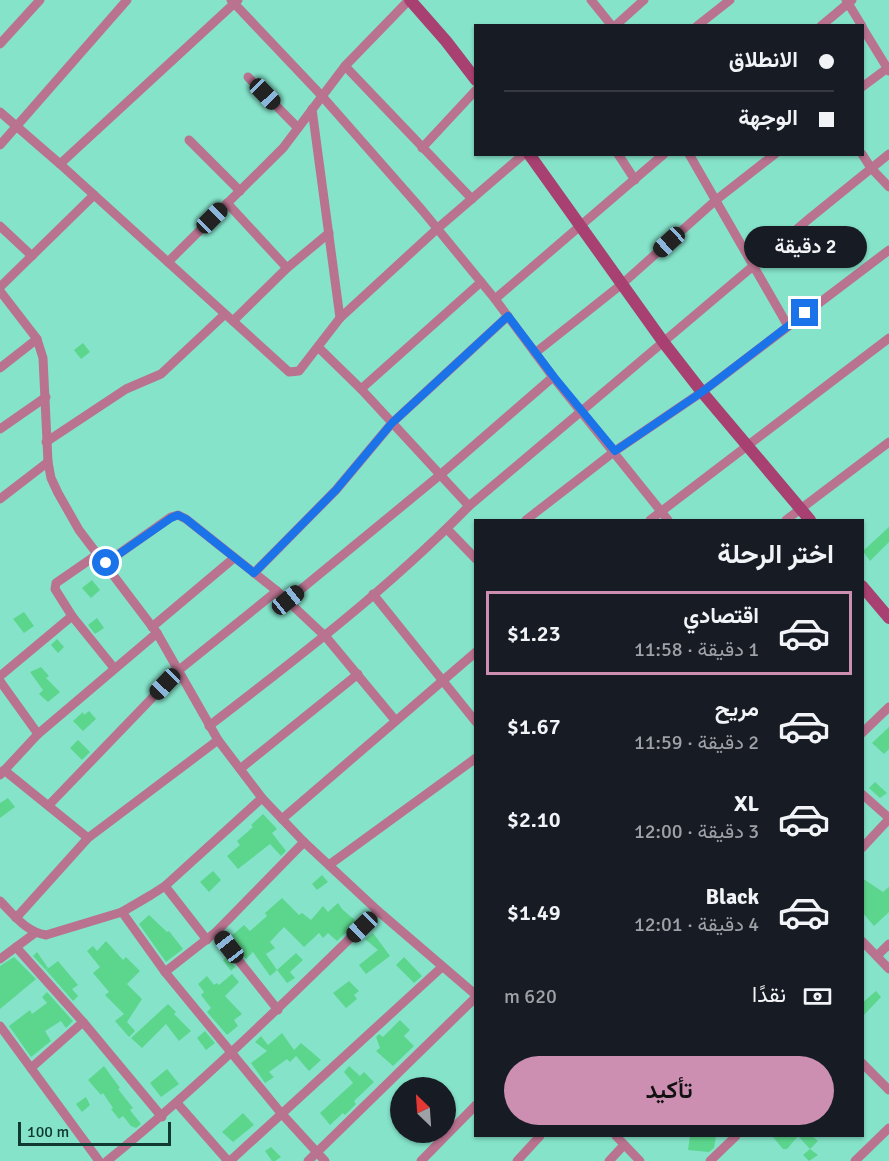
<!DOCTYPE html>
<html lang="ar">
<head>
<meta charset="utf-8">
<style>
  :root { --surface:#171b24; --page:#20242c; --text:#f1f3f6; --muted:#9ea1a6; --line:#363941; --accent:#cc8fb2 }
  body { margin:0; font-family:Signika,Vazirmatn,sans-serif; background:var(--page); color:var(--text); direction:rtl; height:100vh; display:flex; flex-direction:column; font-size:22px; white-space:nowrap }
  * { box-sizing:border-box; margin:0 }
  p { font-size:20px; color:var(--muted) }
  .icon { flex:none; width:33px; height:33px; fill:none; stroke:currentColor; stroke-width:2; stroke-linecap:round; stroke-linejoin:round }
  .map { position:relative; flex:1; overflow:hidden; direction:ltr }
  .sheet { position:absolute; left:474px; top:519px; width:390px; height:618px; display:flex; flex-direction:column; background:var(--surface); border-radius:0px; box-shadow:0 2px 4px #0004; direction:rtl }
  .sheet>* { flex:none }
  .banner { position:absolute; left:474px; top:24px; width:390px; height:132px; border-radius:0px; box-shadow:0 2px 4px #0004; direction:rtl; display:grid; align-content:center; height:132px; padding:0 30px; background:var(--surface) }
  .needle { width:39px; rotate:335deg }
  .tools { position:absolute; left:390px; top:1077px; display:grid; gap:12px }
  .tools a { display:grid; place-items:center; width:66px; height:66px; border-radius:50%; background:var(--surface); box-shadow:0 2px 4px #0004; font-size:30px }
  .scale { position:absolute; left:18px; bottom:15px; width:153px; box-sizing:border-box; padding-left:6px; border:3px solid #113930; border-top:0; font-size:16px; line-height:21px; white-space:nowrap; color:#113930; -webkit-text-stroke:4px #85e3ca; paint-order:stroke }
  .end { position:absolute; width:27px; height:27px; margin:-14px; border:8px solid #1a73e8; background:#fff; box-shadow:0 0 0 3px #fff }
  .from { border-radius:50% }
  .bubble { position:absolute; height:42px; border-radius:21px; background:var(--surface); box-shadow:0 2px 4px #0004; font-size:20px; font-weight:600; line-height:42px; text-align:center; direction:rtl }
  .car { position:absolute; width:18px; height:36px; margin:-18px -9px; border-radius:8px; box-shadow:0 0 4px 2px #0007; background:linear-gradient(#222 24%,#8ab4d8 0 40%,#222 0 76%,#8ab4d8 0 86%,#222 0) }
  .banner b { display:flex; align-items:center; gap:21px; height:57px; font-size:22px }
  .banner b+b { border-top:2px solid var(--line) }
  .banner i { width:15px; height:15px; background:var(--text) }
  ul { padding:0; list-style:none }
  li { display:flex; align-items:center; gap:18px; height:84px; margin:0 12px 9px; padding:0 18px; border:3px solid transparent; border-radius:0px }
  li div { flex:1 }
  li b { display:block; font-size:22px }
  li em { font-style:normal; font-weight:600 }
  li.on { border-color:var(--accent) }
  li>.icon { width:54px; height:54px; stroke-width:1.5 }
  h2 { padding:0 30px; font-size:27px; line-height:72px }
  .pay { display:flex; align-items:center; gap:15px; height:66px; padding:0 30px; font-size:22px }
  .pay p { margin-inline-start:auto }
  .primary-button { display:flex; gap:12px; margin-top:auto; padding:12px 30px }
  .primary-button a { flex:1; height:69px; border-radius:36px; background:var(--accent); color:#111; font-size:24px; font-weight:600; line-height:69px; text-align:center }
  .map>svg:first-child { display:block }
  .building { fill:#5cd68d }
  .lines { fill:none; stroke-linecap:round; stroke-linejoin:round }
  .street { stroke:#b9738f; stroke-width:9 }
  .secondary { stroke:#a84171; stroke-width:12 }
  .route { stroke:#1a73e8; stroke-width:8 }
</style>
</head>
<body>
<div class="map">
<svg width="889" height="1161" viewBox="0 0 889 1161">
  <rect width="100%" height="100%" fill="#85e3ca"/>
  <g class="building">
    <polygon points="83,343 90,352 81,359 74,350"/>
    <polygon points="889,527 889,542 870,561 863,551"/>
    <polygon points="92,580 100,590 91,598 82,588"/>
    <polygon points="24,612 34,626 24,633 13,619"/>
    <polygon points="97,618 104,628 95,634 88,625"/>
    <polygon points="57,639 64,647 58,653 51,645"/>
    <polygon points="41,667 49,676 46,678 60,692 48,702 39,694 43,690 30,672"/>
    <polygon points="89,711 96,719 83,731 73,721 83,712 84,715"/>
    <polygon points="889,727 889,749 884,754 872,743"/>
    <polygon points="78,740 90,752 82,760 70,748"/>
    <polygon points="875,782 887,793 880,798 869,788"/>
    <polygon points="8,798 15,807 0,818 0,803"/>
    <polygon points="263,814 277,829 272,833 286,851 281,856 270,844 238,869 227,856 240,845 237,841 253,827 251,825"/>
    <polygon points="213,871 221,880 209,892 200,882"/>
    <polygon points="322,875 328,882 317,890 312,884"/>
    <polygon points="862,878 883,892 889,887 889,912 874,926 862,912"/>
    <polygon points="282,898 299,915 302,913 311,920 323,906 328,912 338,903 342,909 357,922 337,941 328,933 323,938 319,933 304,947 284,927 270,942 275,948 266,954 277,970 270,976 253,952 246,959 229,938 244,925 250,931 267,916 265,913"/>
    <polygon points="149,915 167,932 169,931 183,949 166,962 139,924"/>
    <polygon points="373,933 390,956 366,974 359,965 378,950 365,939"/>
    <polygon points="106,941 123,960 126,957 140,971 127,984 142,999 127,1022 135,1031 129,1037 115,1021 124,1014 105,995 109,992 93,973 100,967 87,951 93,946 97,951"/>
    <polygon points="37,952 48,968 46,970 33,956"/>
    <polygon points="296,953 303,960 290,972 295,978 287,983 277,970"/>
    <polygon points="14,957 36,979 0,1009 0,966"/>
    <polygon points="227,957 235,967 231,971 223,960"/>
    <polygon points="404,957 422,976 414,983 396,965"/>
    <polygon points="58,961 78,985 72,989 78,996 73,1001 46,970"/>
    <polygon points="232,974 239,982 225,996 242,1014 234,1020 238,1026 227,1035 207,1012 211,1008 201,995 204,992 198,984 207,976 214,985 217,983 219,985"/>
    <polygon points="349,981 359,991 354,995 357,999 346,1008 333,993"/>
    <polygon points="876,991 881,997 862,1017 862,1003"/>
    <polygon points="47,992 73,1021 66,1028 61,1021 45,1031 51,1041 31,1057 9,1026 30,1010 32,1014 47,1003 42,997"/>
    <polygon points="168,1004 176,1012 174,1014 191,1031 179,1041 166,1024 142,1048 131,1038"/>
    <polygon points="400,1020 410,1030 404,1036 414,1046 393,1066 376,1051 380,1048 376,1037 379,1034 383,1037"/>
    <polygon points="205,1031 215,1043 206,1050 197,1038"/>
    <polygon points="282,1033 294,1050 301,1043 321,1060 309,1071 296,1056 290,1062 287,1059 269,1072 274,1077 265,1083 251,1063 267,1051 255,1042 261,1036 268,1045"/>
    <polygon points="104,1066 120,1088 118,1089 133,1108 130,1110 141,1124 136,1128 131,1126 123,1116 119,1119 111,1109 113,1108 103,1093 101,1095 88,1080"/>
    <polygon points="349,1066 360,1076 364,1072 374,1082 354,1101 356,1104 345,1115 343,1113 330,1125 320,1113 353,1083 344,1072"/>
    <polygon points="167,1069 179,1084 161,1097 150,1083"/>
    <polygon points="86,1097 90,1105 82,1112 76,1104"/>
    <polygon points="243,1113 254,1125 233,1142 222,1132"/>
    <polygon points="690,1136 716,1136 714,1148 709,1152 688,1150"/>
    <polygon points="772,1136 812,1136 818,1141 810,1149 798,1136 787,1149 783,1149"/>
    <polygon points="271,1147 281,1157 275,1161 272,1161 265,1151"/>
    <polygon points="810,1149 818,1155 809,1161 803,1155"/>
  </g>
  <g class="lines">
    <g class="street">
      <polyline points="231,0 321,95 422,210 495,299 553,377 668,520"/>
      <polyline points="591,0 612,26"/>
      <polyline points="846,0 862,26"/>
      <polyline points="615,26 644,0"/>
      <polyline points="697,26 730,0"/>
      <polyline points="821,26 852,0"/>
      <polyline points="862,27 889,71"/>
      <polyline points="0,44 40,0"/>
      <polyline points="345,66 472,199"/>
      <polyline points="248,77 298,128"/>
      <polyline points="862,87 889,67"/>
      <polyline points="312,109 340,318"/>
      <polyline points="0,112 60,164 289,372 299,371 340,318 438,228 524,154"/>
      <polyline points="189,140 240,191"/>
      <polyline points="0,145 127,0"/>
      <polyline points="422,148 476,90"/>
      <polyline points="618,154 635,180"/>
      <polyline points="689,154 788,326"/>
      <polyline points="862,154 871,168 889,187"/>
      <polyline points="60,164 238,0"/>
      <polyline points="227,203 287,268 233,321"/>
      <polyline points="0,226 32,256"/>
      <polyline points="168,262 283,148 345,66 409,0"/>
      <polyline points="287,268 329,233"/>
      <polyline points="0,287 94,195"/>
      <polyline points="0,291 37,339 43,358 48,462 51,478 58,493 79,530 157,633 218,740 262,798 304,842 378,911 476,995"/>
      <polyline points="495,299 664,154"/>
      <polyline points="318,347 361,389 469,506"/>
      <polyline points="535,353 622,284 716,200 775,154"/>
      <polyline points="0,368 37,339"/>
      <polyline points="361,389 481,282"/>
      <polyline points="0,429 46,397"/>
      <polyline points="46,442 126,389 161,374 225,314"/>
      <polyline points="0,499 48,462"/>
      <polyline points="526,520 615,451 702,392 889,250"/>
      <polyline points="650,520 889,338"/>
      <polyline points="786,520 889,442"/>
      <polyline points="447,529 476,559"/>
      <polyline points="98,554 56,583 55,589 72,616 114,668"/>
      <polyline points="106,563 171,517 178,515 186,519 277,591 326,637 395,720"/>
      <polyline points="254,573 336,490 392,423 508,316"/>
      <polyline points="373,594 476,722"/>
      <polyline points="288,600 440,475 553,377"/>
      <polyline points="152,627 234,558"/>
      <polyline points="0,676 72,616"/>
      <polyline points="0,681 38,734"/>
      <path d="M209,726C299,657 390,587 469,506L810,218L889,154"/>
      <polyline points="862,733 889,707"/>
      <polyline points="240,769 358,674"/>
      <polyline points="4,770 88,838"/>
      <polyline points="0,775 38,734 157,633"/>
      <polyline points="862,794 889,818"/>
      <polyline points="49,805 179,670 277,591"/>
      <polyline points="282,819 476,652"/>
      <polyline points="862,848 889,819"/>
      <polyline points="329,865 476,758"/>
      <polyline points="165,886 207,940"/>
      <path d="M0,901C14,915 26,932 46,935L122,912L151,895L165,886L262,798"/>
      <polyline points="122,912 165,972 281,1113 325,1161"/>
      <polyline points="16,918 88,838 218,740"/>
      <polyline points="216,932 278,1010"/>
      <polyline points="862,941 889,969"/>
      <polyline points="16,947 83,1022 162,1117"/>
      <polyline points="877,956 889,944"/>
      <polyline points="0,959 35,933"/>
      <polyline points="165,972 216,932 304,842"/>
      <polyline points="0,1026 99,1161"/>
      <polyline points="862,1063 889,1090"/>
      <polyline points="31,1068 83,1022"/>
      <polyline points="177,1103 228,1161"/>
      <polyline points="616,1136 640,1161"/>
      <path d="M107,1161C203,1083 290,997 378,911"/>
      <polyline points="230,1161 442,967"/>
      <polyline points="308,1161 476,997"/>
      <polyline points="421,1161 476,1105"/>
      <polyline points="517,1161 540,1136"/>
      <polyline points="609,1161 624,1145"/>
      <polyline points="710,1161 736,1136"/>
      <polyline points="855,1161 889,1128"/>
    </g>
    <g class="secondary">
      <polyline points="410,0 446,41 476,80"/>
      <polyline points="529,154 664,343 702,392 810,520"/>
      <polyline points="862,586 889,618"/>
    </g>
  </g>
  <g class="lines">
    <polyline class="route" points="106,563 171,518 178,515 186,519 254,573 336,490 392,423 508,316 554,377 615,451 702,392 805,313"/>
  </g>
</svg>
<div class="tools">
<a><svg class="needle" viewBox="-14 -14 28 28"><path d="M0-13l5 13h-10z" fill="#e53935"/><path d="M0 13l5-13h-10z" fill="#9ea1a6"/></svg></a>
</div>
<div class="scale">100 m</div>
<i class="end from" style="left:106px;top:563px"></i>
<i class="end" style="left:805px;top:313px"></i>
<div class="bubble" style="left:744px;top:226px;width:123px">2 دقيقة</div>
<i class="car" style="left:265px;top:94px;rotate:136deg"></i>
<i class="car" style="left:212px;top:218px;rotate:45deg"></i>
<i class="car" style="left:669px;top:242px;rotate:228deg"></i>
<i class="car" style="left:288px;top:600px;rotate:51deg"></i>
<i class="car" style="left:165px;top:684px;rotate:224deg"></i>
<i class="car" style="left:362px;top:927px;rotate:226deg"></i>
<i class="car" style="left:229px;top:947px;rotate:322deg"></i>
<div class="banner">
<b><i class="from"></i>الانطلاق</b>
<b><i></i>الوجهة</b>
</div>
<section class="sheet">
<h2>اختر الرحلة</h2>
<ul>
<li class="on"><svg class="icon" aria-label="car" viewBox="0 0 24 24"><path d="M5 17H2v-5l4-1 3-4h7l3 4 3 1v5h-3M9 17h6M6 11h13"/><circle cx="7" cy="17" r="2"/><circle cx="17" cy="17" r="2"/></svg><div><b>اقتصادي</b><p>1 دقيقة · 11:58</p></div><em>$1.23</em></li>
<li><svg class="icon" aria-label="car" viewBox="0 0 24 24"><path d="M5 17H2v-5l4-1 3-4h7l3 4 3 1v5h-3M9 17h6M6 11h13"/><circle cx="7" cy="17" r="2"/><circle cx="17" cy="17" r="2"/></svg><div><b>مريح</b><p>2 دقيقة · 11:59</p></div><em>$1.67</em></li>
<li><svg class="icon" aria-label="car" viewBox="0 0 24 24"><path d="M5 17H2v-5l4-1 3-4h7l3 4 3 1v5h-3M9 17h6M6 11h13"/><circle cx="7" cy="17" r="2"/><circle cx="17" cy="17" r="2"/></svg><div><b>XL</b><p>3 دقيقة · 12:00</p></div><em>$2.10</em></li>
<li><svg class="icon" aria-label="car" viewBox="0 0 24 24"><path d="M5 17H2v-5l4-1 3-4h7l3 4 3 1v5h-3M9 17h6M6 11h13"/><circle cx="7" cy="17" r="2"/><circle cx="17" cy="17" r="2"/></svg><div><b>Black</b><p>4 دقيقة · 12:01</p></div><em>$1.49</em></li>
</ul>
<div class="pay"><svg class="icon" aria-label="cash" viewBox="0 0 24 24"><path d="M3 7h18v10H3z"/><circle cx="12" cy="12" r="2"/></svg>نقدًا<p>620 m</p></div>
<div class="primary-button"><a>تأكيد</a></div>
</section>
</div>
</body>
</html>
